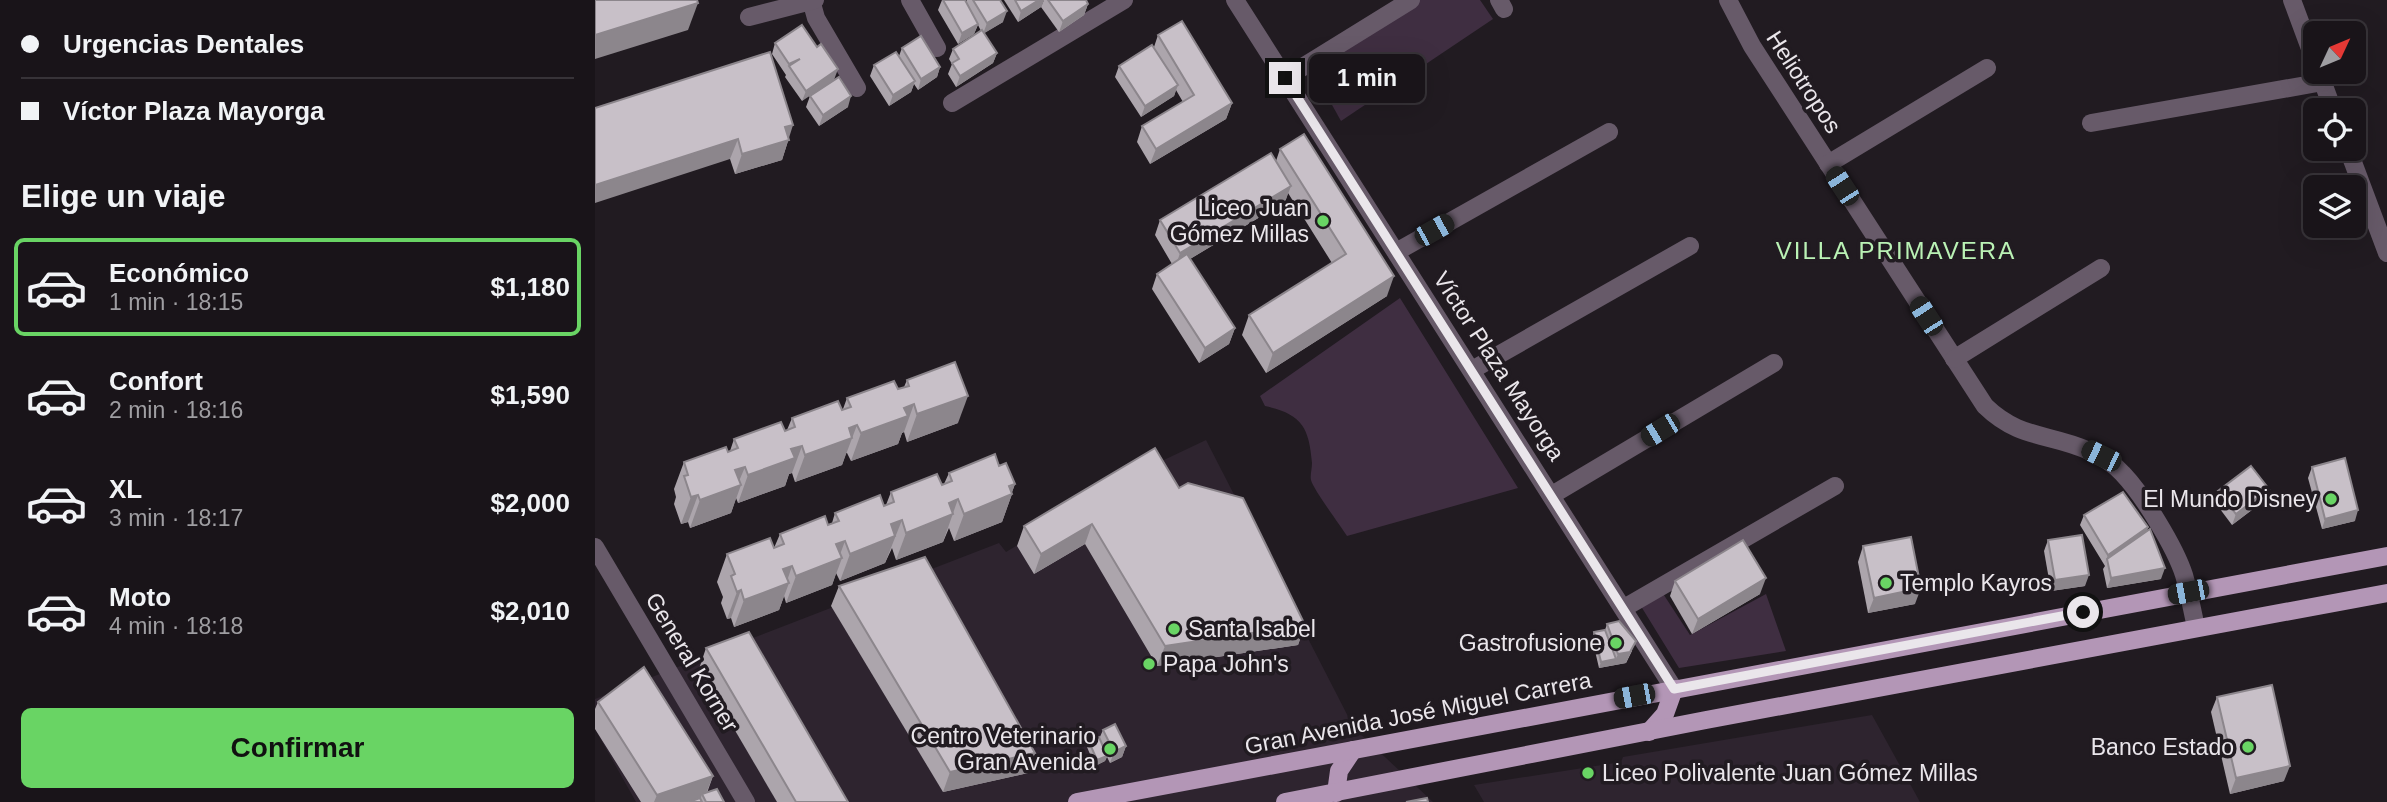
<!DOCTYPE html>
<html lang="es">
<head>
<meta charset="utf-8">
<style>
  :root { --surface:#191419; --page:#262126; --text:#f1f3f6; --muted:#9f9ea2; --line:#373338; --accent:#69d464 }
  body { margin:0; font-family:Helvetica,sans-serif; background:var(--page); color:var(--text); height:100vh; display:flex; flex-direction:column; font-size:26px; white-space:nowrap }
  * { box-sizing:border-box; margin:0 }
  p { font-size:23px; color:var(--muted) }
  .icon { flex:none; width:38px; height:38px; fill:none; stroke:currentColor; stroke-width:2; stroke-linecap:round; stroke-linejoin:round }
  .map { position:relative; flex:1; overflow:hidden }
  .side { display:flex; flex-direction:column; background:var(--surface); width:595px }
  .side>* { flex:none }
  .hud { display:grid; align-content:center; height:154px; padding:0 21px; background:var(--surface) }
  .needle { width:46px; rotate:46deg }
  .buttons { position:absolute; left:1708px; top:21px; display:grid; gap:14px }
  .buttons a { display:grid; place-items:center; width:63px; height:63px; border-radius:10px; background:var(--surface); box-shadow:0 7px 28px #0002,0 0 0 2px var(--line); font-size:35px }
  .end { position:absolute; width:32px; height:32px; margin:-16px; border:9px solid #eae6eb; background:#111; box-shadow:0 0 0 4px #111 }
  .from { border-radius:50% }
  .bubble { position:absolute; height:49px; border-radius:10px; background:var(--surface); box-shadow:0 7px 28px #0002,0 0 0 2px var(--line); font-size:23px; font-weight:700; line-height:49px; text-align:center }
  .car { position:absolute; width:21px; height:42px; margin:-21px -10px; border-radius:9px; box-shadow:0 0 5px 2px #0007; background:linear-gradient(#222 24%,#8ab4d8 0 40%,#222 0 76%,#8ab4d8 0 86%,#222 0) }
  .hud b { display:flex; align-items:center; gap:24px; height:66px; font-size:26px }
  .hud b+b { border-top:2px solid var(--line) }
  .hud i { width:18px; height:18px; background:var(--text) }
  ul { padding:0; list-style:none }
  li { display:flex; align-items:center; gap:21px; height:98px; margin:0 14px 10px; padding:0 7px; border:4px solid transparent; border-radius:10px }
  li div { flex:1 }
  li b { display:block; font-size:26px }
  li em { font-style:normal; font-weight:700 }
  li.current { border-color:var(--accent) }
  li>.icon { width:63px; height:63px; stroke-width:1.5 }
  h2 { padding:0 21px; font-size:32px; line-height:84px }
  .cta { display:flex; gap:14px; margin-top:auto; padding:14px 21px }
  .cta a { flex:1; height:80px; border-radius:10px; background:var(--accent); color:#111; font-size:28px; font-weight:700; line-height:80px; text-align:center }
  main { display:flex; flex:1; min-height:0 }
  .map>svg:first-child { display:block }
  .built { fill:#2e242f }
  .green { fill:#3f2e41 }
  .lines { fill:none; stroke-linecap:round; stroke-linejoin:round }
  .minor { stroke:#675a69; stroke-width:18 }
  .major { stroke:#b396b6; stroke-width:18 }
  .wall { fill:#aca5ac }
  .shaded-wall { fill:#8c868c }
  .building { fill:#c8c0c8; stroke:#8c868c; stroke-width:2 }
  .route { stroke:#eae6eb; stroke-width:9 }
  .poi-dot { fill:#69d464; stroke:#211b21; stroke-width:2.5 }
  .labels { text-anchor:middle; stroke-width:7; stroke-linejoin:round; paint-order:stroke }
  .street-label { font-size:23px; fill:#eae6eb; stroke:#211b21 }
  .poi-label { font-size:23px; fill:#eae6eb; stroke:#211b21; text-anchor:end }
  .neighbourhood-label { font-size:24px; letter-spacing:2px; fill:#baf2b5; stroke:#211b21 }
</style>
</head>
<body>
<main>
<section class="side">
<div class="hud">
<b><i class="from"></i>Urgencias Dentales</b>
<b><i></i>Víctor Plaza Mayorga</b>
</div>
<h2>Elige un viaje</h2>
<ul>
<li class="current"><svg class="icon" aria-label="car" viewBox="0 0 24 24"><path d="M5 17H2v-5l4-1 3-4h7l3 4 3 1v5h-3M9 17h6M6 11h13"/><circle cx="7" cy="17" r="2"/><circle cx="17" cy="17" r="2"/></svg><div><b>Económico</b><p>1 min · 18:15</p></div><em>$1,180</em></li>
<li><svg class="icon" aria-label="car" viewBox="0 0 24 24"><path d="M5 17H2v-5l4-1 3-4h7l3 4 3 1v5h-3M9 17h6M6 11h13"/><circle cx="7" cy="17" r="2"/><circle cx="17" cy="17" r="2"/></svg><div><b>Confort</b><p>2 min · 18:16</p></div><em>$1,590</em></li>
<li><svg class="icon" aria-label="car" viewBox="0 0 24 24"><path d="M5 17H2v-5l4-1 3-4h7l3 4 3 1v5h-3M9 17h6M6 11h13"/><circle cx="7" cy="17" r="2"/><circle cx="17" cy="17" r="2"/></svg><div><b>XL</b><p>3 min · 18:17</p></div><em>$2,000</em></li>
<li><svg class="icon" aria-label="car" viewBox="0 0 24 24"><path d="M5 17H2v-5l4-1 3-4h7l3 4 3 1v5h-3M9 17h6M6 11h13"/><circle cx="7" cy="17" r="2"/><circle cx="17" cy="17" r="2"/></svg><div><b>Moto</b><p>4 min · 18:18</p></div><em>$2,010</em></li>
</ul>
<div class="cta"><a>Confirmar</a></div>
</section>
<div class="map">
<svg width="1792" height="802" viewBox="0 0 1792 802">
  <rect width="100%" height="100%" fill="#211b21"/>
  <g class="built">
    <polygon points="611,440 759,728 838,802 41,802 0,729 0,699 404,543 411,552 552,468"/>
    <polygon points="1277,715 1325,802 889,802 879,785 1026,762 1028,757"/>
  </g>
  <g class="green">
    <polygon points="822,0 885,0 898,19 746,121 717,69"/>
    <path d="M805,298L923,488L752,536C745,525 718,489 716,480C715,475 717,469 717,463C714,426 706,414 670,406L665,396Z"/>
    <polygon points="1065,589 1095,635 1171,594 1191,651 1084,668 1044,603"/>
  </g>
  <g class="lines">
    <g class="minor">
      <polyline points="216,0 221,18 262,88"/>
      <polyline points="315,0 342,48"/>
      <polyline points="640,0 1079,689"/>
      <polyline points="904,0 909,9"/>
      <path d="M1133,0L1157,46L1390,406C1424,439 1453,433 1492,450C1505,455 1518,463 1528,474C1548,495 1580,547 1589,575C1594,592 1597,610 1601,627"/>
      <polyline points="1697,0 1720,62"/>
      <polyline points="154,17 220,0"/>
      <polyline points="1724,72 1738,110"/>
      <polyline points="690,78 816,0"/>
      <polyline points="357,103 529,0"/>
      <polyline points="1496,123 1728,82"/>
      <polyline points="1753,149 1792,253"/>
      <polyline points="1233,164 1392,68"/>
      <polyline points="801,252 1014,132"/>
      <polyline points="1359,359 1506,268"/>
      <polyline points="877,370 1095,246"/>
      <polyline points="957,495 1179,363"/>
      <polyline points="0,547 151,802"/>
      <polyline points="1029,608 1240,486"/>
    </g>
    <g class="major">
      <polyline points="1054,732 1070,714 1079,689"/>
      <polyline points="741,793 744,771 758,750"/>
      <polyline points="482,802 1792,556"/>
      <polyline points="690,802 1111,720 1792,593"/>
    </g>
  </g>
  <g class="wall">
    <polygon points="347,0 370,0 371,2 372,0 405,0 408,22 389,33 402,53 398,63 361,87 353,74 357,64 354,59 358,49 386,31 383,25 379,34 363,44 343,10"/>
    <polygon points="409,0 449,0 446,7 423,22"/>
    <polygon points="449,0 491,0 493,4 489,15 464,32 446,7"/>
    <polygon points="563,35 637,103 631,119 555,164 542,142 547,126 588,102 581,90 579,96 546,117 520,77 524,66 559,47"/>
    <polygon points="180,43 222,47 243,69 207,101 190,77 191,75 177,54"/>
    <polygon points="307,48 345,67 342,77 323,90 319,84 316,92 294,106 275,76 279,65 304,56"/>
    <polygon points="215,96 253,107 224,126 211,107"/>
    <polygon points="0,108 194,138 187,160 140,174 135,159"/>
    <polygon points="685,149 792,296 671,373 647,335 654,315 737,263 693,193 690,202 595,259 640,328 634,344 604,363 557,289 562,274 577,264 560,235 565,220 681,161"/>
    <polygon points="312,380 363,423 312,442 309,432 307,433 303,444 256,461 252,453 251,453 247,465 200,482 197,473 194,474 190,486 143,503 141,498 136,513 95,528 93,522 86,524 79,504 81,497 79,489 89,462 135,451 139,439 192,430 197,418 248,409 252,398 303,389 309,387"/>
    <polygon points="404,466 420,484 417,492 417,494 407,522 359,541 354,528 348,542 301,560 297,548 290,563 245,581 241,573 237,585 191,603 189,596 184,610 139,627 136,618 132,619 126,603 128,597 122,582 132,554 179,548 185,534 233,525 237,523 240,513 289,506 291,505 296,492 347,485 349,484 354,473"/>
    <polygon points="1717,467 1760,521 1727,529 1713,478"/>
    <polygon points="584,488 710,625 703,645 562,666 490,544 439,574 422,546 429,526"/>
    <polygon points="1623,491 1670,500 1637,525 1619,501"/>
    <polygon points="1489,515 1553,527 1552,531 1566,579 1512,588 1508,569 1510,566 1485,525"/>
    <polygon points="1453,540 1490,586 1456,591 1449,551"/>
    <polygon points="1268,546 1320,604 1273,613 1263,562"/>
    <polygon points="1080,581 1165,594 1097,634 1075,596"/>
    <polygon points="244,586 440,753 433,773 348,792 236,606"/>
    <polygon points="1012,624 1037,651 1031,663 1004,668 997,638 999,632 1010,630"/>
    <polygon points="111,648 253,802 182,802 104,669"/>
    <polygon points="1622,697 1689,781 1635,794 1616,712"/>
    <polygon points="3,702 118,776 112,793 129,802 46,802 0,729 0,709"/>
    <polygon points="508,730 531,746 527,757 515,763 512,757 510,761 500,766 492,747 494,742 504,739"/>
  </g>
  <g class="shaded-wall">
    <polygon points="444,0 449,0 446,7 423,22 426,11"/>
    <polygon points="103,3 93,30 0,59 0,35"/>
    <polygon points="493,4 489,15 464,32 468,21"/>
    <polygon points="412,11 408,22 388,34 392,23"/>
    <polygon points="383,24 379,34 363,44 367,33"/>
    <polygon points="402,53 398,63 361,87 365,76"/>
    <polygon points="345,67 342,77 323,90 326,79"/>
    <polygon points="243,69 239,80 207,101 211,91"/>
    <polygon points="320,81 316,92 294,106 298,95"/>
    <polygon points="583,85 579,96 546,117 550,106"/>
    <polygon points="256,96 253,107 224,126 228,115"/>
    <polygon points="637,103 631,119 555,164 561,149"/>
    <polygon points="198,125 187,160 140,174 147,154 190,127"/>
    <polygon points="143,139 135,159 0,203 0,185"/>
    <polygon points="696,186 690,202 580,268 585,253"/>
    <polygon points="799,276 792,296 671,373 678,353"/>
    <polygon points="640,328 634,344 604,363 610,348"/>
    <polygon points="373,396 363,423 312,442 322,414"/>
    <polygon points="319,404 309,432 307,433 303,444 256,461 266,433 309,408"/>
    <polygon points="262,425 247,465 200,482 210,455 254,428"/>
    <polygon points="207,446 197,473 194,474 190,486 143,503 153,475 196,449"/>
    <polygon points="150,467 142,486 146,485 136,513 95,528 105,500 140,470"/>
    <polygon points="420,484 416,495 417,494 407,522 359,541 369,514"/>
    <polygon points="1674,489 1670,500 1637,525 1641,514"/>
    <polygon points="103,495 93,522 86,524 96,497"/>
    <polygon points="363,499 348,542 301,560 311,533 354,503"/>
    <polygon points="1763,510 1760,521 1727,529 1730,519"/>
    <polygon points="307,520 290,563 245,581 255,554 296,524"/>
    <polygon points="497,524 490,544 439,574 446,554"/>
    <polygon points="1553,527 1550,538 1512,559 1509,566 1513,555"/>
    <polygon points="250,541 243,560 247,558 237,585 191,603 201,576 241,544"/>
    <polygon points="197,566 191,584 194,583 184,610 139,627 149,600 188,569"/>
    <polygon points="1570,568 1566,579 1512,588 1516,578"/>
    <polygon points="1494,575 1490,586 1456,591 1460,580"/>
    <polygon points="1171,578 1165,594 1097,634 1103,619"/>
    <polygon points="1326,588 1320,604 1273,613 1279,598"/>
    <polygon points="146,590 136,618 132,619 142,592"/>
    <polygon points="710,625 703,645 562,666 570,646"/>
    <polygon points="1041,641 1031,663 1004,668 1006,662 1021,659 1023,654"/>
    <polygon points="531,746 527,757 515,763 519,752"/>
    <polygon points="440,753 433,773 348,792 355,772"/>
    <polygon points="512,756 510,761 500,766 502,760"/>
    <polygon points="1695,766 1689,781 1635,794 1641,778"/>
    <polygon points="118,776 110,796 107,794 106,798 93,802 59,802 62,795"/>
  </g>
  <g class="building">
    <polygon points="0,0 102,0 103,3 0,35"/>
    <polygon points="348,0 370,0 383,24 367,33"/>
    <polygon points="378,0 405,0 412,11 392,23"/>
    <polygon points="420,0 444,0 426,11"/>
    <polygon points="453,0 491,0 493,4 468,21"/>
    <polygon points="587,21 637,103 561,149 547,126 599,95 563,35"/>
    <polygon points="207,25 222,47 226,44 243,69 211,91 194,66 205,59 194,64 180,43"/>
    <polygon points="387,30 402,53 365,76 357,63 364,59 358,49"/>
    <polygon points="326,36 345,67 326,79 307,48"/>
    <polygon points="557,45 583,85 550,106 524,66"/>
    <polygon points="175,52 198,125 190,127 194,140 147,154 143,139 0,185 0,108"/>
    <polygon points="301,52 320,81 298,95 279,65"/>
    <polygon points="244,77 256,96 228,115 215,96"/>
    <polygon points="709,134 799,276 678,353 654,315 751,254 685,149"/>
    <polygon points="676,153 696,186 585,253 565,220"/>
    <polygon points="592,254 640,328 610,348 562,274"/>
    <polygon points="360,362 373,396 322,414 319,404 309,408 313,416 266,433 262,425 254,428 257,438 210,455 207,446 196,449 200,458 153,475 150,467 140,470 146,485 105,500 103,495 96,497 89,476 93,475 89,462 131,447 133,452 143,448 139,439 186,422 190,431 200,427 197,418 243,401 247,410 256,407 252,398 299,381 303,389 314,386 312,380"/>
    <polygon points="560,448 584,488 593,483 648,498 710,625 570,646 497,524 446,554 429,526"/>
    <polygon points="400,454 404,466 411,463 420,484 414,486 417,494 369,514 363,499 354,503 358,514 311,533 307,520 296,524 300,536 255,554 250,541 241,544 247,558 201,576 197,566 188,569 194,583 149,600 146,590 142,592 136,576 140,574 132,554 175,538 179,548 189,544 185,534 230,516 233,525 244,521 240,513 285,495 289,506 299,502 296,492 342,474 347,485 357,481 354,473"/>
    <polygon points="1750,458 1763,510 1730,519 1717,467"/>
    <polygon points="1656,466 1674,489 1641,514 1623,491"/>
    <polygon points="1528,492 1553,527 1513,555 1489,515"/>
    <polygon points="1555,529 1570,568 1516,578 1512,559"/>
    <polygon points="1487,535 1494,575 1460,580 1453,540"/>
    <polygon points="1316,537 1326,588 1279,598 1268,546"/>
    <polygon points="1148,540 1171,578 1103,619 1080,581"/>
    <polygon points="330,557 440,753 355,772 244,586"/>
    <polygon points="1024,621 1041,641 1035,652 1023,654 1012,624"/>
    <polygon points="1010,630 1021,659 1006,662 999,632"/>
    <polygon points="154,632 253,802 201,802 111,648"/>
    <polygon points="49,667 118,776 62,795 3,702"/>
    <polygon points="1677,685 1695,766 1641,778 1622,697"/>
    <polygon points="520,724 531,746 519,752 508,730"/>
    <polygon points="504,737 512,756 502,760 494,742"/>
    <polygon points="122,789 129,802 111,802 107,794"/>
    <polygon points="105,798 107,802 94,802"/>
    <polygon points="832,798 833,802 811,802"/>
  </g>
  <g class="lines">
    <polyline class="route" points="690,78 1079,689 1488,612"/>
  </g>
  <g class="poi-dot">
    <circle cx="728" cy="221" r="7"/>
    <circle cx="1736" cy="499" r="7"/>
    <circle cx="1291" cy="583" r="7"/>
    <circle cx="579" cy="629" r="7"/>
    <circle cx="1021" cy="643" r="7"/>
    <circle cx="554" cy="664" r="7"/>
    <circle cx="1653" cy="747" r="7"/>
    <circle cx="515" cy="749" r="7"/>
    <circle cx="993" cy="773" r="7"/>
  </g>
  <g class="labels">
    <g class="street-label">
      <text transform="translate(1209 82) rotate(57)" y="8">Heliotropos</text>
      <text transform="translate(904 366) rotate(57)" y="8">Víctor Plaza Mayorga</text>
      <text transform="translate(97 662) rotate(59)" y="8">General Korner</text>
      <text transform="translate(823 713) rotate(-11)" y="8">Gran Avenida José Miguel Carrera</text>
    </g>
    <g class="poi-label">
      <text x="714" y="216">Liceo Juan<tspan x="714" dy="26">Gómez Millas</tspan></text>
      <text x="1722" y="507">El Mundo Disney</text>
      <text x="1305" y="591" text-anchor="start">Templo Kayros</text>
      <text x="593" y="637" text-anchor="start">Santa Isabel</text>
      <text x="1007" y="651">Gastrofusione</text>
      <text x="568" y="672" text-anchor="start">Papa John's</text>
      <text x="501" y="744">Centro Veterinario<tspan x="501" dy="26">Gran Avenida</tspan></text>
      <text x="1639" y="755">Banco Estado</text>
      <text x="1007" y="781" text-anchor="start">Liceo Polivalente Juan Gómez Millas</text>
    </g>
    <g class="neighbourhood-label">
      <text x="1301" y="259">VILLA PRIMAVERA</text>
    </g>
  </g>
</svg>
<div class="buttons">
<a><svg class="needle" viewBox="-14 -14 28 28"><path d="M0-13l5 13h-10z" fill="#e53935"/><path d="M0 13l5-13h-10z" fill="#9f9ea2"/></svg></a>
<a><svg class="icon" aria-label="locate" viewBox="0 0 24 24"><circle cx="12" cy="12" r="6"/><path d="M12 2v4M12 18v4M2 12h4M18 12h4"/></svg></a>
<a><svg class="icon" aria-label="layers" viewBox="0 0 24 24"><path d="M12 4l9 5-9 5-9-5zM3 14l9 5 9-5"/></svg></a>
</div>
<i class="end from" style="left:1488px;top:612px"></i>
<i class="end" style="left:690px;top:78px"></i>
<div class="bubble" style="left:714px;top:54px;width:116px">1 min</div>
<i class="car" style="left:1247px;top:186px;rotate:327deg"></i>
<i class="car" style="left:839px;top:230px;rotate:61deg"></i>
<i class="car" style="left:1331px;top:316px;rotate:327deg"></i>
<i class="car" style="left:1065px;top:430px;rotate:239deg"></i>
<i class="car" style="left:1506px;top:456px;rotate:296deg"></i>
<i class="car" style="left:1593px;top:592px;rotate:259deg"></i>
<i class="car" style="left:1039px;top:696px;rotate:259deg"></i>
</div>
</main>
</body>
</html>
